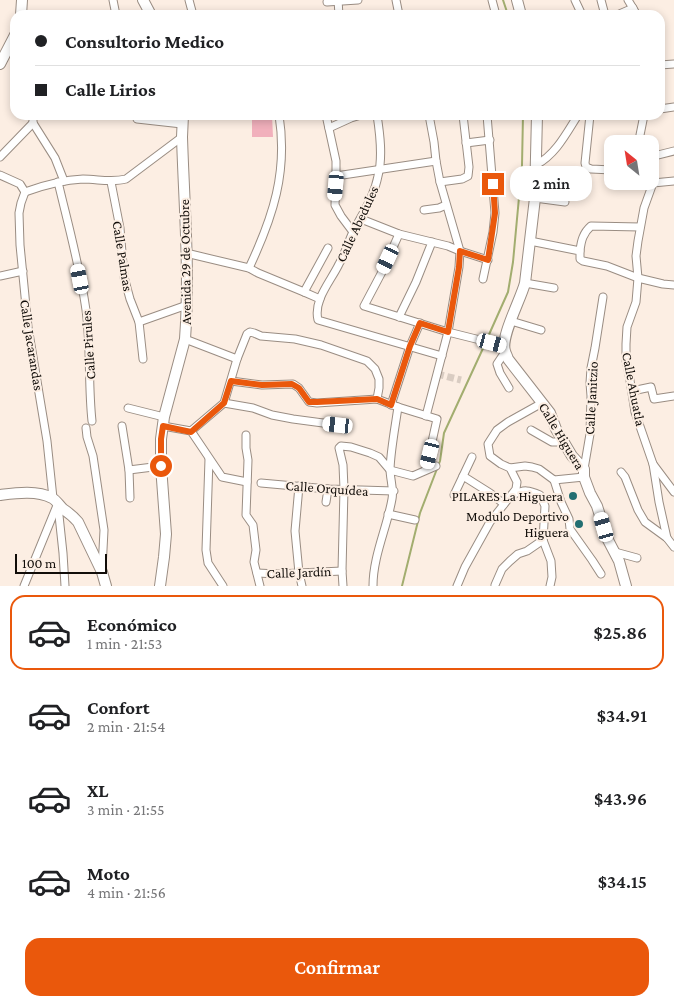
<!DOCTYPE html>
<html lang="es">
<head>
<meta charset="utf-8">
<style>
  :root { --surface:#fff; --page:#f2f2f2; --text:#202124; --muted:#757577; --line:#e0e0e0; --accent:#ea580c }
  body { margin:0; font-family:"Crimson Pro",serif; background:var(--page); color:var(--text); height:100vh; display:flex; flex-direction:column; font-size:19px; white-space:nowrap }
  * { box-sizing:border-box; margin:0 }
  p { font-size:16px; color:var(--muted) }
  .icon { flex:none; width:28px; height:28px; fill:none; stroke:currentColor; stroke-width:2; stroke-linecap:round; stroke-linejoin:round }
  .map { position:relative; height:586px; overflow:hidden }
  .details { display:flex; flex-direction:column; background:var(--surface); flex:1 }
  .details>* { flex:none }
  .top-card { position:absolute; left:10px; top:10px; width:655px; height:110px; border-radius:15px; box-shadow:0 2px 8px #0003; display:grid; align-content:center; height:110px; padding:0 25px; background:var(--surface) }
  .needle { width:32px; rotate:330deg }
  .buttons { position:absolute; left:604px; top:135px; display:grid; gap:10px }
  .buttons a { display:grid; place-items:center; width:55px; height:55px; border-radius:10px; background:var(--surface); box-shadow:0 2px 8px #0003; font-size:25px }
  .scale { position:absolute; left:15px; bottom:12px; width:92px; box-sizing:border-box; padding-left:5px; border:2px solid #110d09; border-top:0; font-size:14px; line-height:18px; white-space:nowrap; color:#110d09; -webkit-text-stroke:4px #fceee3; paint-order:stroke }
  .end { position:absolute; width:22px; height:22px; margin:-11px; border:6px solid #ea580c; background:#fff; box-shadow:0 0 0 2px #fff }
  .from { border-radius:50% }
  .bubble { position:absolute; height:35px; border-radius:15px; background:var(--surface); box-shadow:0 2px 8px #0003; font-size:16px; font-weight:600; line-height:35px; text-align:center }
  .car { position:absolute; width:15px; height:30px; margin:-15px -8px; border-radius:6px; box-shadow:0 0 4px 1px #0007; background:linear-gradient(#fff 24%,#345 0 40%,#fff 0 76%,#345 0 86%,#fff 0) }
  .top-card b { display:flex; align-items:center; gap:18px; height:48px; font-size:19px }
  .top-card b+b { border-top:1px solid var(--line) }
  .top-card i { width:12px; height:12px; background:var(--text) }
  ul { padding:9px 0 0; list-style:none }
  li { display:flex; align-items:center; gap:15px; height:75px; margin:0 10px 8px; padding:0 15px; border:2px solid transparent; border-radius:15px }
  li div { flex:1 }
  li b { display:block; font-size:19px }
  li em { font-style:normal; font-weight:600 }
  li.selected { border-color:var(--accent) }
  li>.icon { width:45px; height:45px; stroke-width:1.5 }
  .button { display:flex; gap:10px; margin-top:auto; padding:10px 25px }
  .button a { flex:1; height:58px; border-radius:15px; background:var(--accent); color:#fff; font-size:20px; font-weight:600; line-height:58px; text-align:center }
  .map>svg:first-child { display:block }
  .green { fill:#f1b0bc }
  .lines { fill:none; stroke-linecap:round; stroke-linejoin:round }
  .stream { stroke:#a2ad6f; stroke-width:2 }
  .street-tunnel { stroke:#d9ccc2; stroke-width:7; stroke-dasharray:7 3.5; stroke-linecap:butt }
  .street-casing { stroke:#9a8d83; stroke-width:9 }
  .secondary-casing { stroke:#9a8d83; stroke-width:12 }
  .street { stroke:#fff; stroke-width:7 }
  .secondary { stroke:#fff; stroke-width:10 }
  .route { stroke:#ea580c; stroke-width:6 }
  .poi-dot { fill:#236f72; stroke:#fceee3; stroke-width:2 }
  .labels { text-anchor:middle; stroke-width:4; stroke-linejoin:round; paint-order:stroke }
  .street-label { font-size:14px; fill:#110d09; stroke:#fceee3 }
  .poi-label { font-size:14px; fill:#110d09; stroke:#fceee3; text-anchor:end }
</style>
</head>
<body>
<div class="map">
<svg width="674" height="586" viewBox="0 0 674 586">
  <rect width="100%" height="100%" fill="#fceee3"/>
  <polygon class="green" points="252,115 272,115 273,137 252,137"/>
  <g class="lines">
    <g class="stream">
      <polyline points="503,0 508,15"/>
      <polyline points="487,339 508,292 513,262 522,165 523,115"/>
      <polyline points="402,586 420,513 440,461 444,433 485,344"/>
    </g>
    <polyline class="street-tunnel" points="437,374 461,380"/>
    <g class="street-casing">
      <g id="street">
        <polyline points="113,0 116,15"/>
        <polyline points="189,0 193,15"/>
        <polyline points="338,0 339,15"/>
        <polyline points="396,0 399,15"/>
        <polyline points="492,0 496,15"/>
        <polyline points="575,0 582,15"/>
        <polyline points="601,0 605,15"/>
        <polyline points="628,0 637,15"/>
        <polyline points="327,2 358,0"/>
        <polyline points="617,15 633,8"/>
        <polyline points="660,65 674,64"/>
        <polyline points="660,109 674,107"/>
        <polyline points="33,115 33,123 55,158 64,181"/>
        <polyline points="326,115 336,161 336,176 335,205 341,216 353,232"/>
        <path d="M377,115C380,134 383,157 378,176C374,197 362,214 353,232C348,242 345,254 339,264C331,281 313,300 318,320L442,356"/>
        <polyline points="590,115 585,163 586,167 591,169 612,170"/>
        <polyline points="137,119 182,124"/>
        <polyline points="329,128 351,118 361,115"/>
        <polyline points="466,143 490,140"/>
        <polyline points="641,144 640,135 644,115"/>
        <polyline points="0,157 33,123"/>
        <polyline points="650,157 674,151"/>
        <path d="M536,165C556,154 566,134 578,115"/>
        <polyline points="650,169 653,183 644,208 638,241 636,256 638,278 636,302 627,327 626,344 626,360 629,374 635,412 653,464 674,492"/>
        <polyline points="0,175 20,184 25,192"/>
        <polyline points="336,176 436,161"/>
        <path d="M58,182C68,224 80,267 86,310C91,347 88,384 92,421"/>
        <polyline points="111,182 120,228 124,277 130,299 139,322 143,359"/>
        <polyline points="440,182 462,179 468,176 469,167 463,115"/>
        <polyline points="653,183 674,181"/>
        <polyline points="25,192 21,203 19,213 20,245 28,327 47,441 53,498"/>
        <path d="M25,192C44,185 62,180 83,179C98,179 111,183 126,179L182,137"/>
        <polyline points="535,198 565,202"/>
        <polyline points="424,210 439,208 446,205"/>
        <polyline points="361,219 399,234 448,246 460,251 488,260"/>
        <polyline points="399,234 382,272 364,306 448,332 504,346"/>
        <polyline points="530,241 580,251 580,259 583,261 607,266 638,278 663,284 674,285"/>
        <path d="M580,251C581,241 583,233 591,226L640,227"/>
        <polyline points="186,253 249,268 258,273 304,292 320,299"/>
        <path d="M249,268C273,217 288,172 279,115"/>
        <polyline points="0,276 23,271"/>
        <polyline points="483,279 493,232 495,213 487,115"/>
        <polyline points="525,283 554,288"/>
        <polyline points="304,292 328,248"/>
        <polyline points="399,317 416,282 432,242"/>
        <polyline points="511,321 541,330"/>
        <polyline points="139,322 187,305"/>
        <polyline points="185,339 237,359"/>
        <polyline points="505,352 497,364 500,373 509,388"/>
        <polyline points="231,381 262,385 293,384 299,388 309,402 317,403 377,399 398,407 437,419 426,469"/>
        <polyline points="632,391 651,387 654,399 674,396"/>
        <polyline points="224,403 253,408 272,415 293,419 338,425"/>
        <polyline points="391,405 410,346 420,323"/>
        <polyline points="128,408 164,417"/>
        <polyline points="426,416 448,332 459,267 460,251 440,182 436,161 434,142 429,115"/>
        <polyline points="122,426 129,470 130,498"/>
        <polyline points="163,426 191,431 222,477 247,482"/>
        <polyline points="86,428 87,437 93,456 104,530 102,569"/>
        <polyline points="531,430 552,442 564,442"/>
        <polyline points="191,431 224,403 237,359 247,334 250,332 254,333 261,336 295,339 321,345 367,361 375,369 379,379 379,388 377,399"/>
        <polyline points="246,435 246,448 248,460 246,515 253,525 256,550 254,562 260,586"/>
        <polyline points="209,459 206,550 208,563 223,586"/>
        <polyline points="653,464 659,502 667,538"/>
        <polyline points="510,468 525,466 532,467 539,469 554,480 584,477"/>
        <polyline points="584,469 590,434 591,396 590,383 591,368 595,348 603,297"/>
        <polyline points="129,470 161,466"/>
        <polyline points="621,472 625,477 638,510 645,522 667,538 674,547"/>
        <polyline points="463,476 490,493 504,504"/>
        <polyline points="554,480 561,502 569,519 570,529 592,560 601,574"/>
        <polyline points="261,483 328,489 394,491"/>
        <polyline points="299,486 295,531 299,573 302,586"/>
        <polyline points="454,495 472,457"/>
        <path d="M513,495C524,489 529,490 540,495L545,506L543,540L551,561L552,577L550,586"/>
        <polyline points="326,502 328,489"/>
        <polyline points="58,506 63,553 65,586"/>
        <polyline points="388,514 415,520"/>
        <polyline points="615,552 637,558"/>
        <polyline points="257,573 278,574 342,571"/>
        <polyline points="495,585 502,569 510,561 518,554 527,551 543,540"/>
        <polyline points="24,586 58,503"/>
        <polyline points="343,586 342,571 344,489 343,465 339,448 341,446 351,447 370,453 379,457 390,470 413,476 436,466"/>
        <path d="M373,586C373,556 387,528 392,499C394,489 390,479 390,469C391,448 395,428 398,407"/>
        <polyline points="457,586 465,567 490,522 516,489 517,482 510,468 501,464 490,456 488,444 497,430 508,422 542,403"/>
      </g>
    </g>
    <g class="secondary-casing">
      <g id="secondary">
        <polyline points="143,0 151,15"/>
        <polyline points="517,0 521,15"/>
        <polyline points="21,15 22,0"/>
        <polyline points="0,64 15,35"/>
        <path d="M537,115L535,198L525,283C521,299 500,337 505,351C505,352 508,358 508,359L550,413L556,429L572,456L584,469V477L590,493L597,506L607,538L619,561L626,586"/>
        <path d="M0,495C16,493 37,490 52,498C56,500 59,505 63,509C69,513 73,516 78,522L102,572L106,586"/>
        <path d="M160,586L164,557L166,534L161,466V439L164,417L185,339C190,272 184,204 182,137L183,115"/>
      </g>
    </g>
    <use href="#street" class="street"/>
    <use href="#secondary" class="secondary"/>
  </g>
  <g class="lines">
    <polyline class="route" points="161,466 161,439 163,426 191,432 224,403 231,381 262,385 292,384 299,388 309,402 317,402 377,399 391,405 410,346 420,323 448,332 459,267 460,251 488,260 495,213 493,184"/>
  </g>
  <g class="poi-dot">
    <circle cx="573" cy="496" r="5"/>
    <circle cx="579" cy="524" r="5"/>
  </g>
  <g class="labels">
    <g class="street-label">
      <text transform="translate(357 224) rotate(-65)" y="5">Calle Abedules</text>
      <text transform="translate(123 256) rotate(81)" y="5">Calle Palmas</text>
      <text transform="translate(185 262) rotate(-91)" y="5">Avenida 29 de Octubre</text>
      <text transform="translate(32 345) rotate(81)" y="5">Calle Jacarandas</text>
      <text transform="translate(88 345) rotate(-94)" y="5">Calle Pirules</text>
      <text transform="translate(634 389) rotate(79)" y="5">Calle Ahuatla</text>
      <text transform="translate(591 398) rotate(-87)" y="5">Calle Janitzio</text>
      <text transform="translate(562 436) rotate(59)" y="5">Calle Higuera</text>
      <text transform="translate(327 488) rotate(4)" y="5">Calle Orquídea</text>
      <text transform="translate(299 572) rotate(-2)" y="5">Calle Jardín</text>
    </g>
    <g class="poi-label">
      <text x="563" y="501">PILARES La Higuera</text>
      <text x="569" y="521">Modulo Deportivo<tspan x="569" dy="16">Higuera</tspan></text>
    </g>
  </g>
</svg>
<div class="buttons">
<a><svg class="needle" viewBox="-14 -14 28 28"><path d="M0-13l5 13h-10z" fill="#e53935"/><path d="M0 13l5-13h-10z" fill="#757577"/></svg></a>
</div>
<div class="scale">100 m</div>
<i class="end from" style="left:161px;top:466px"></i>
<i class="end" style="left:493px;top:184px"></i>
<div class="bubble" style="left:510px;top:166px;width:82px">2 min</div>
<i class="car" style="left:336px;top:186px;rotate:185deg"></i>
<i class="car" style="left:388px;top:259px;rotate:205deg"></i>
<i class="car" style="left:80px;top:279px;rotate:349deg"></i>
<i class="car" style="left:492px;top:343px;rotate:105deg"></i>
<i class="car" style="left:338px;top:425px;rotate:276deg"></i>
<i class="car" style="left:430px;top:454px;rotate:194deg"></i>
<i class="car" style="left:604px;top:527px;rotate:344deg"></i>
<div class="top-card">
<b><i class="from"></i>Consultorio Medico</b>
<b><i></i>Calle Lirios</b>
</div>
</div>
<section class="details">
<ul>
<li class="selected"><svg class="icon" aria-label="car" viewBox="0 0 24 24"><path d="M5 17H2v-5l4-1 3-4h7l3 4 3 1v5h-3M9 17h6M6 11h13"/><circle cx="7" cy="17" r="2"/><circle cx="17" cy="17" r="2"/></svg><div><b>Económico</b><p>1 min · 21:53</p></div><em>$25.86</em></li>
<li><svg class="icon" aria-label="car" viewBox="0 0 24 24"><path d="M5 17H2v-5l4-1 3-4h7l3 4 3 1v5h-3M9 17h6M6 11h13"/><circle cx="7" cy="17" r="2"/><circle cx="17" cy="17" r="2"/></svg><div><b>Confort</b><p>2 min · 21:54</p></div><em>$34.91</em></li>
<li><svg class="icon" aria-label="car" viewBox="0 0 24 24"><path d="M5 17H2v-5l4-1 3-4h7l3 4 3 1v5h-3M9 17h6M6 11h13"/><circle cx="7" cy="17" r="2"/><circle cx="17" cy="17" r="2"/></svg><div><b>XL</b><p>3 min · 21:55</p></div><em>$43.96</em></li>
<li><svg class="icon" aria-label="car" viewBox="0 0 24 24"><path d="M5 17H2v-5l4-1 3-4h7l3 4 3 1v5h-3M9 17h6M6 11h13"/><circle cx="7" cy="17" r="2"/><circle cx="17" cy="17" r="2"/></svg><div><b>Moto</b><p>4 min · 21:56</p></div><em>$34.15</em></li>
</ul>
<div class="button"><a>Confirmar</a></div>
</section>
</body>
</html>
